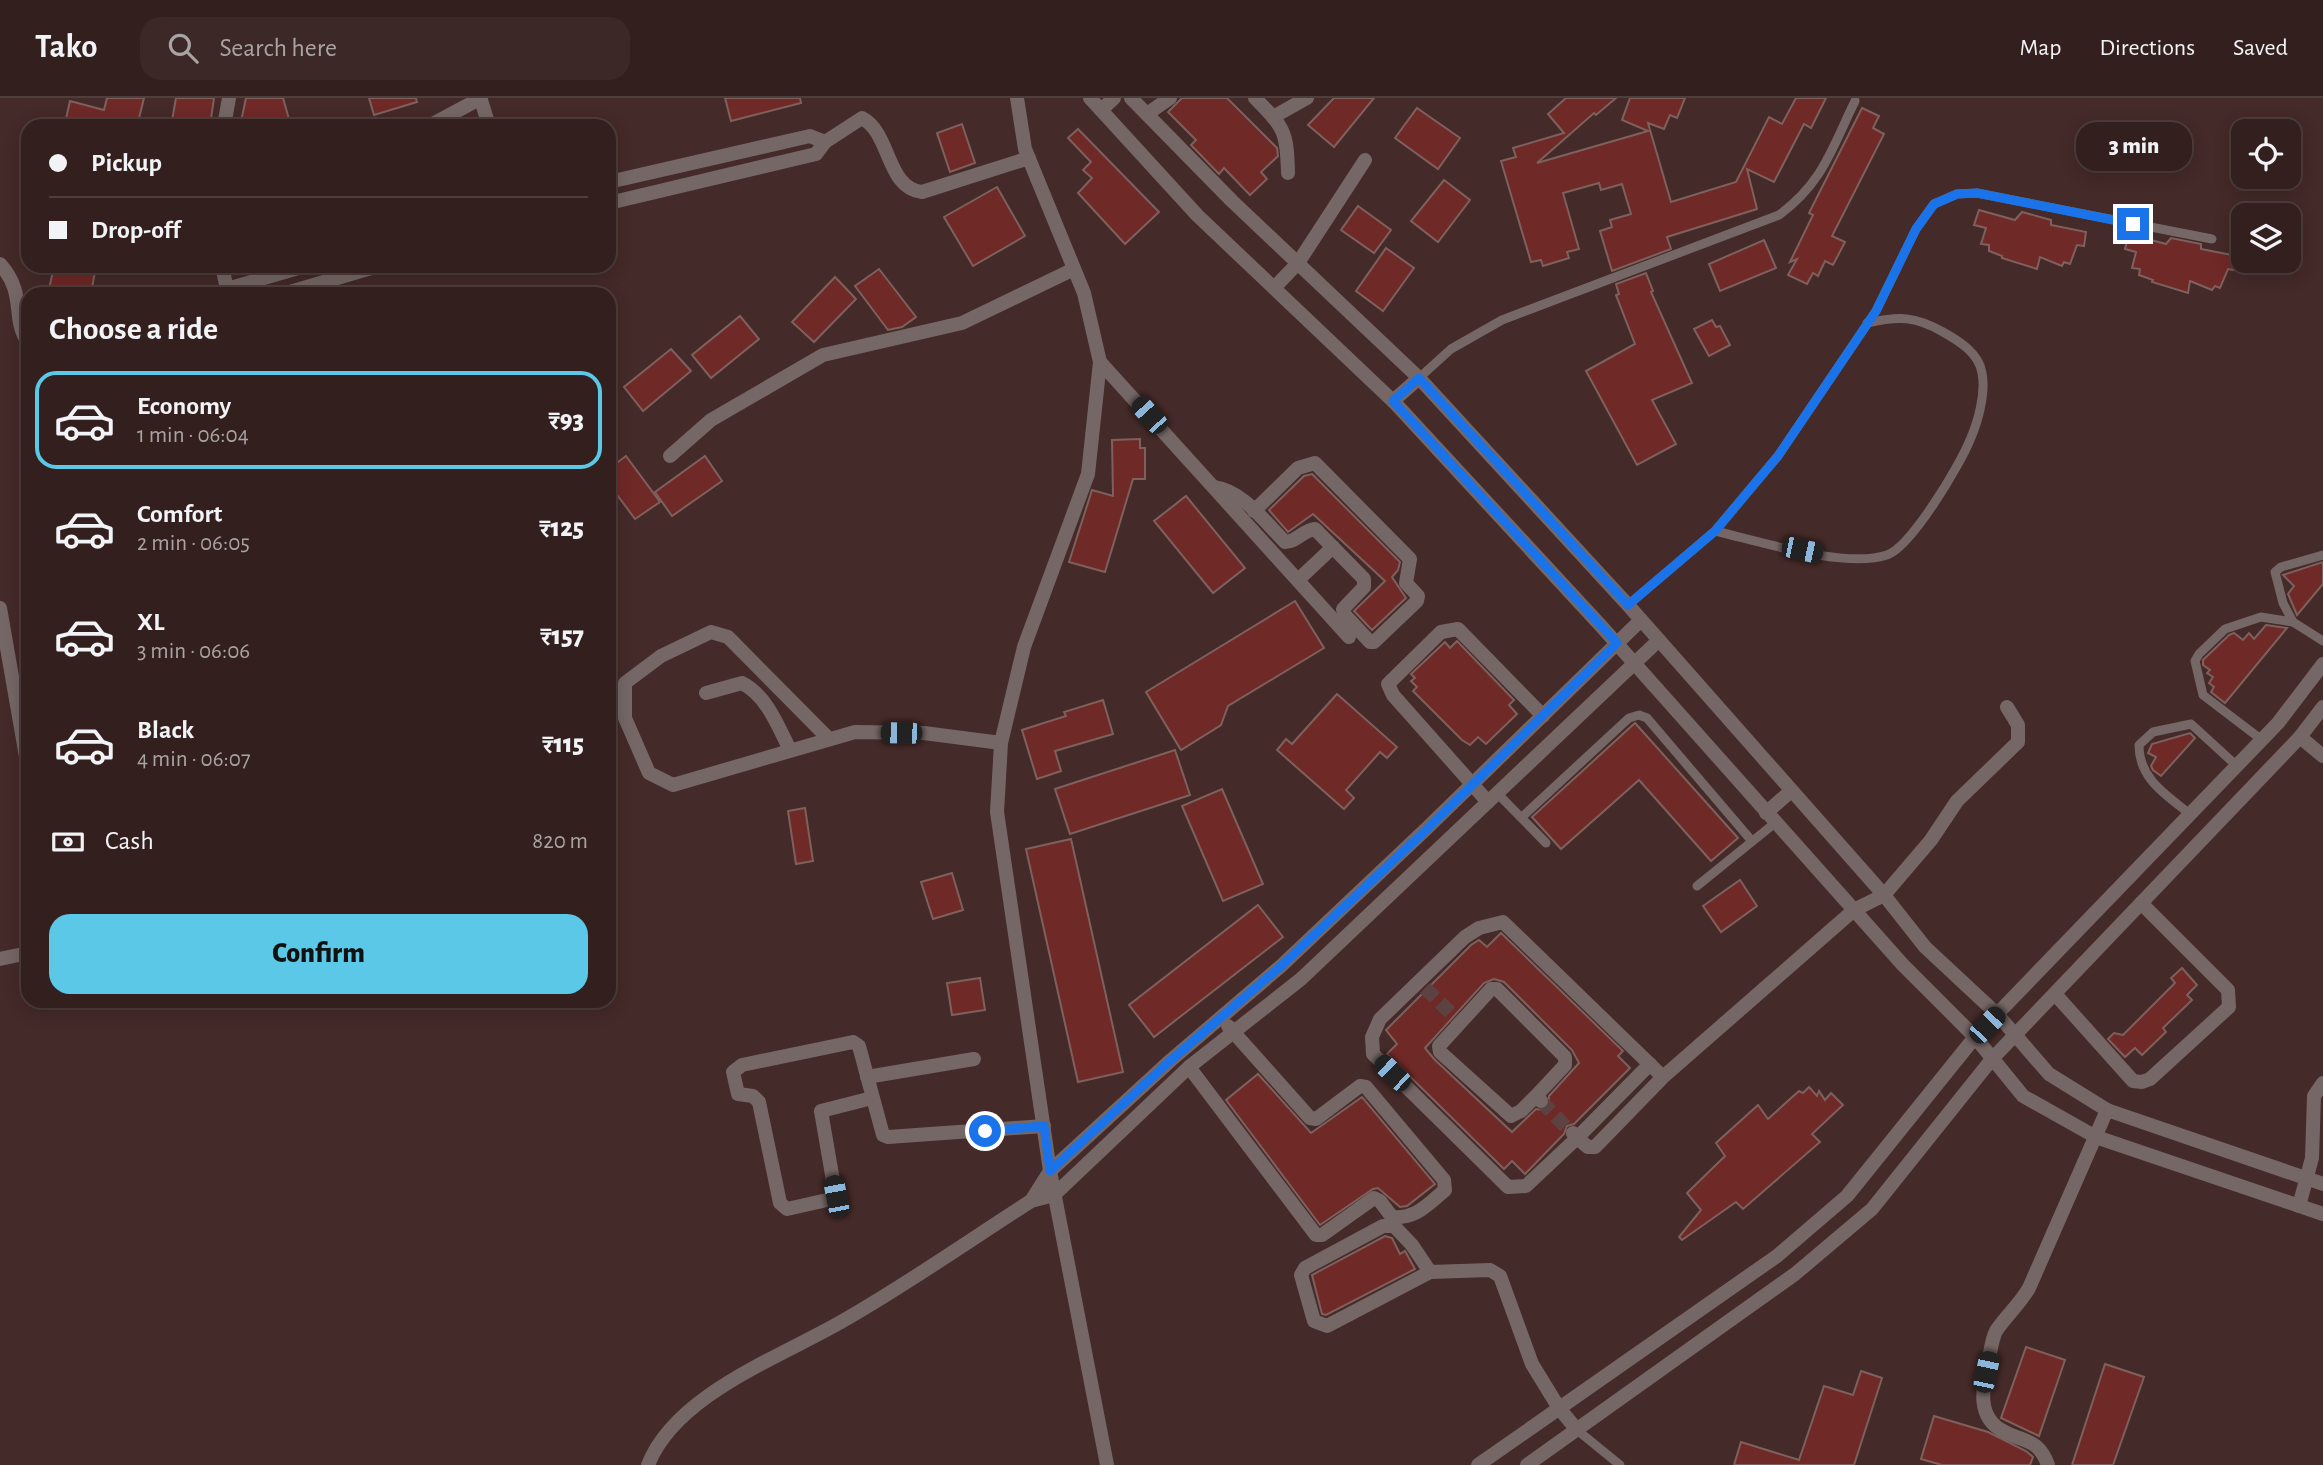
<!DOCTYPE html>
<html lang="en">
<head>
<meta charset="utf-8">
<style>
  :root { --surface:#33201e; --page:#3b2827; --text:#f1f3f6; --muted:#a9a3a4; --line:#4e3e3c; --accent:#5ac8e6 }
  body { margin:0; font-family:"Alegreya Sans",sans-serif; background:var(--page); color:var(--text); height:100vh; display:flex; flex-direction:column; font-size:26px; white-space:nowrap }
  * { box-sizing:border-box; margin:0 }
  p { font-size:23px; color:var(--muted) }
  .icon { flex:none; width:38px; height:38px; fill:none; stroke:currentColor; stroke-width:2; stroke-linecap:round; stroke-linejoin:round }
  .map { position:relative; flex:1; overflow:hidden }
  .side { position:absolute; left:21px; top:189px; width:595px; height:721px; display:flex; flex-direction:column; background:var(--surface); border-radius:21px; box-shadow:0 4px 18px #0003,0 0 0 2px var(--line) }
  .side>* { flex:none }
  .banner { position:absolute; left:21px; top:21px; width:595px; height:154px; border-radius:21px; box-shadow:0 4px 18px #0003,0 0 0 2px var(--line); display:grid; align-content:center; height:154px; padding:0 28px; background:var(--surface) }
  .buttons { position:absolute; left:2231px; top:21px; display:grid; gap:14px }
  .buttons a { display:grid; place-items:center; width:70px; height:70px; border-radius:14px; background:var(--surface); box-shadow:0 4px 18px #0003,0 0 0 2px var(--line); font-size:35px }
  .end { position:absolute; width:32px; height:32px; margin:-16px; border:9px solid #1a73e8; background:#fff; box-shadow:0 0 0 4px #fff }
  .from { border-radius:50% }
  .bubble { position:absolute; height:49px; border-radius:21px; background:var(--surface); box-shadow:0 4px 18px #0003,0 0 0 2px var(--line); font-size:23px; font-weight:800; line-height:49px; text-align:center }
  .car { position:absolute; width:21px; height:42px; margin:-21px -10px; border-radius:9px; box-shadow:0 0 5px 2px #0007; background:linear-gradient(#222 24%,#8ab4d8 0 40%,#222 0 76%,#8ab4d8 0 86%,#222 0) }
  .banner b { display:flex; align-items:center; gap:24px; height:66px; font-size:26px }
  .banner b+b { border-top:2px solid var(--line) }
  .banner i { width:18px; height:18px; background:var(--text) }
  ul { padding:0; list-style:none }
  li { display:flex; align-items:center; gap:21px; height:98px; margin:0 14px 10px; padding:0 14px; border:4px solid transparent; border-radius:21px }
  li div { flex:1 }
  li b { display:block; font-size:26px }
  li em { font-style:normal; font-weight:800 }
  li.on { border-color:var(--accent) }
  li>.icon { width:63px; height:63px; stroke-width:1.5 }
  h2 { padding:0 28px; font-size:32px; line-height:84px }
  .pay { display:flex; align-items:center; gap:18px; height:77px; padding:0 28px; font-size:26px }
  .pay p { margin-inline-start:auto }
  .button { display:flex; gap:14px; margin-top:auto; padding:14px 28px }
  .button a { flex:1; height:80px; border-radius:21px; background:var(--accent); color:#111; font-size:28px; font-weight:800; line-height:80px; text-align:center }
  header { display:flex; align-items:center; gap:42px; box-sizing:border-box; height:98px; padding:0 35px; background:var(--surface); border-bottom:2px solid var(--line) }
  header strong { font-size:33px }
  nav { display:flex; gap:38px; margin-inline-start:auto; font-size:24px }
  .search { width:490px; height:63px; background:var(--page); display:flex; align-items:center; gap:18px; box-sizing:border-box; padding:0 24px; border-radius:21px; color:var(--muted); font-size:26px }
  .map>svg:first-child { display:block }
  .building { fill:#6f2927; stroke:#7e605d; stroke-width:2; fill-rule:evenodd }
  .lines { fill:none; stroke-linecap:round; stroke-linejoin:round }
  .minor-tunnel { stroke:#5c4341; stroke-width:14; stroke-dasharray:14 7; stroke-linecap:butt }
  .service { stroke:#756765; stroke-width:9 }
  .minor { stroke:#756765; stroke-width:14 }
  .tertiary { stroke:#756765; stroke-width:14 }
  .route { stroke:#1a73e8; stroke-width:9 }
</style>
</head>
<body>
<header>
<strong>Tako</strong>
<div class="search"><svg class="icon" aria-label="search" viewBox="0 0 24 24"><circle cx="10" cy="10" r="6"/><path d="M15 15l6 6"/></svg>Search here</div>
<nav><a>Map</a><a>Directions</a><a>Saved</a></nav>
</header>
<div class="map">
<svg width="2323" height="1367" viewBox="0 0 2323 1367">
  <rect width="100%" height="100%" fill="#442a28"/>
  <g class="building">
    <polygon points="107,0 144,0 137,28 70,28 65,25 70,3 104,12"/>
    <polygon points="176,0 214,0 210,28 171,28"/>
    <polygon points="246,0 283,0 291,28 240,28"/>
    <polygon points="369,0 416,0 417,4 374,17"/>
    <polygon points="725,0 800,0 801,5 731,23"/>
    <polygon points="1182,0 1227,0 1277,50 1278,58 1261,74 1267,81 1250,97 1224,70 1219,76 1191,47 1196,42 1168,14"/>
    <polygon points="1334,0 1374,0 1334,49 1308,27"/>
    <polygon points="1566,0 1616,0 1596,17 1594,15 1537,65 1648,33 1622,22 1630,0 1685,0 1677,20 1670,17 1664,31 1648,25 1671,104 1736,84 1769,19 1782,26 1796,0 1826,0 1811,30 1804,26 1774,84 1747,71 1757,111 1667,139 1671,151 1612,173 1600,133 1612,129 1610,122 1631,116 1622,86 1601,92 1599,85 1563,95 1579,151 1567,154 1569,160 1543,168 1541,162 1531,164 1501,63 1516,59 1513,50 1564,35 1548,16"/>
    <polygon points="1417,10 1460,40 1438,71 1395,40"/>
    <polygon points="1862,10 1879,18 1873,30 1884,36 1832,138 1845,144 1833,167 1825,163 1818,178 1813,175 1807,186 1788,177 1797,161 1790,164 1813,117 1809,115"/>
    <polygon points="962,26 975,65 950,74 937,35"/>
    <polygon points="1078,31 1159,114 1125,146 1078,95 1092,80 1083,72 1091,64 1068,40"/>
    <polygon points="1444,82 1470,102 1438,144 1411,123"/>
    <polygon points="997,89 1025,138 973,168 944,119"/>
    <polygon points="1358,108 1391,132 1374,155 1341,132"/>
    <polygon points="1979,112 2015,122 2022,114 2051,122 2051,127 2086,134 2084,148 2077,147 2070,166 2064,164 2062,168 2040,159 2037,171 2002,160 2002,158 1989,153 1989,147 1981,146 1986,130 1974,127"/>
    <polygon points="2129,136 2166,146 2171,140 2201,146 2201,151 2237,158 2234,172 2228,171 2220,190 2215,188 2212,192 2190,183 2188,195 2152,184 2153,182 2139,177 2140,171 2132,170 2136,154 2125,151"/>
    <polygon points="1764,142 1776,170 1720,193 1709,166"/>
    <polygon points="1386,150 1414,170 1383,213 1356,193"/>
    <polygon points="54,168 96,168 91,196 48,196"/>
    <polygon points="879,171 916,219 902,229 888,232 855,188"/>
    <polygon points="1646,175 1653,193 1651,194 1692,285 1652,302 1676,346 1637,367 1586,273 1635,246 1616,197 1619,196 1616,186"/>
    <polygon points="835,179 856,201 814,244 792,224"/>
    <polygon points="740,218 759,241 711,280 692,257"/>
    <polygon points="1712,222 1716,229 1720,228 1730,247 1709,258 1694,231"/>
    <polygon points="671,251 691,273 643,313 624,289"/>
    <polygon points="1140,341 1140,350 1145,350 1145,381 1133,381 1105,474 1069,464 1092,392 1113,398 1112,342"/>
    <polygon points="626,358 660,404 635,421 609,386 609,371"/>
    <polygon points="705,358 722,383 672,418 655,394"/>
    <polygon points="1312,376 1400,464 1398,472 1392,479 1406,500 1372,532 1354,513 1385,483 1313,416 1288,434 1269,412 1304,378"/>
    <polygon points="1186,398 1245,470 1213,495 1154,423"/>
    <polygon points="2323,464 2323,486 2297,517 2288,496 2294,488 2283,477"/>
    <polygon points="1295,503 1324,550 1228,608 1221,627 1181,652 1146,594"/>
    <polygon points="2266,527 2287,530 2225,605 2211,594 2214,589 2209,585 2213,579 2207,575 2210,572 2203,567 2203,562 2229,537 2234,535 2243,542 2249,535 2254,541"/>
    <polygon points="1457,543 1514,602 1509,607 1517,616 1486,646 1478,639 1470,647 1462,642 1413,593 1417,589 1411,583 1415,580 1411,576 1445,544 1450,550"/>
    <polygon points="1337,596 1397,649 1387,660 1380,654 1346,692 1354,700 1344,711 1277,652 1286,641 1292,646"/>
    <polygon points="1103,602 1113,636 1055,653 1061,673 1037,681 1022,632 1066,618 1064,614"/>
    <polygon points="1635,625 1738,740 1711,763 1639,682 1561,751 1532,719"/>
    <polygon points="2190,635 2195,640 2161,678 2153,672 2151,668 2156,659 2148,655 2152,646"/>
    <polygon points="1175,652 1190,697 1070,736 1055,691"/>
    <polygon points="1222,691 1263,786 1223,803 1182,708"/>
    <polygon points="805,710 813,763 796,766 788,713"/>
    <polygon points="1071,741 1123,974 1078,984 1026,751"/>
    <polygon points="952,775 963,812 933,821 921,784"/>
    <polygon points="1740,782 1757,808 1721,834 1703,808"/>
    <polygon points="1258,807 1283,839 1154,939 1129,907"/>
    <path d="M1501,835L1623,953L1618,958L1630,970L1574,1026L1567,1028L1564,1036L1525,1076L1512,1063L1504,1071L1387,956L1397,946L1386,932L1471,847L1479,842L1487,849ZM1494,881L1504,884L1572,952L1579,965L1549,998L1548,1009L1543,1012L1536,1011L1512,1034L1434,961L1425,950L1484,885Z"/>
    <polygon points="2182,870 2197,887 2187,897 2192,902 2163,930 2166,934 2142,957 2135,950 2125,959 2108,941 2114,935 2123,937 2175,885 2171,880"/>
    <polygon points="980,880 985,912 952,917 947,885"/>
    <polygon points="1258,976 1311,1035 1362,999 1435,1086 1407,1108 1400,1109 1378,1090 1373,1091 1320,1127 1226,1002"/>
    <polygon points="1809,989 1817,998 1819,993 1825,1002 1831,995 1843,1007 1812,1036 1820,1044 1743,1111 1736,1104 1682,1142 1679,1139 1701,1112 1687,1095 1725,1058 1716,1045 1758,1007 1768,1021 1799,993 1803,995"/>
    <polygon points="1385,1138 1392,1140 1400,1156 1405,1153 1415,1171 1326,1217 1322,1216 1312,1177"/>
    <polygon points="2026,1249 2065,1262 2039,1338 2001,1320"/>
    <polygon points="2105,1266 2144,1279 2113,1367 2072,1367"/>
    <polygon points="1861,1273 1882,1280 1854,1367 1734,1367 1741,1344 1799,1362 1824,1288 1853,1297"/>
    <polygon points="1934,1318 1988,1334 2026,1353 2033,1359 2030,1367 1942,1367 1921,1361"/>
  </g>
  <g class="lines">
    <g class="minor-tunnel">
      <polyline points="1425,890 1457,921"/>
      <polyline points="1541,1003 1571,1034"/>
    </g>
    <g class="service">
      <path d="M1419,280L1451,251L1502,222L1779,117C1823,85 1832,50 1855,3"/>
      <path d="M1715,433C1758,443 1845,471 1887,457C1911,449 1960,367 1970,342C1978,324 1986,295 1982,275C1979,255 1959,243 1943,234C1915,218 1899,218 1867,225"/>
      <polyline points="1628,507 1715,433 1778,358 1876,213 1916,131 1934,106 1957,96 1977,95 2212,141"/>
      <polyline points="2293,524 2283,505 2275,474 2281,469 2323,457"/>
      <polyline points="2262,642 2203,597 2195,563 2199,556 2225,531 2261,519 2293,524 2323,543"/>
      <polyline points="1497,695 1546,745"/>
      <path d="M2190,716C2166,697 2139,681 2139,647L2153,634L2191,626L2237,668"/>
      <polyline points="1522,719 1629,620 1639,617 1647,620 1751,742"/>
      <polyline points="1697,788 1775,725"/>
      <polyline points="1577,1332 1620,1367"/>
    </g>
    <g class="minor">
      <path d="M1255,0C1284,30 1287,32 1288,75"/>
      <polyline points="481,2 489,28"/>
      <polyline points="1147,16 1170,0"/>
      <polyline points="1273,19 1307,0"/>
      <polyline points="224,28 229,0"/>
      <polyline points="429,28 481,0"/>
      <polyline points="609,84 810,38 825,44"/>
      <path d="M609,105L816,56L825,44L862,20C891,35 886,90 922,94L1029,60"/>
      <path d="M0,166C27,196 11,221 28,244"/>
      <polyline points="222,168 228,196"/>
      <polyline points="1274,190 1298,165 1365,62"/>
      <polyline points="227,191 305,168"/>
      <polyline points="283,196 378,168"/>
      <polyline points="1100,264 1349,539"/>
      <polyline points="1393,303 1419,280"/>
      <polyline points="670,358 711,322 823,257 962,225 1074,171"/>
      <path d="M1214,389C1243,393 1265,424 1285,444C1297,444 1303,432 1315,431L1364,481V489L1343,511L1344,516L1370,544H1374L1417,503L1418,498L1406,485L1410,461L1315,365L1298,370L1254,413"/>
      <polyline points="1298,482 1333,449"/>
      <polyline points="0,510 28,670"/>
      <path d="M706,595L742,585C767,598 778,628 790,652"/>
      <polyline points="2300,639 2323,658"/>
      <polyline points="829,641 728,539 711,534 661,558 625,585 625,620 649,675 673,687 855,634 924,635 1001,645"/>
      <polyline points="1488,704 1393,597 1388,586 1441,534 1458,531 1543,618"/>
      <polyline points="0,861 28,855"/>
      <polyline points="2055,896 2133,983 2142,984 2150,981 2229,909 2228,892 2141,805"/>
      <path d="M1189,969L1316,1137H1322L1374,1100L1380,1103L1392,1119C1416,1121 1427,1107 1445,1092L1444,1082L1366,989L1360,988L1316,1021L1310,1020L1228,928"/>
      <polyline points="867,979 974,961"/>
      <polyline points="1663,979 1503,824 1479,830 1465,839 1380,921 1372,939 1373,956 1508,1089 1526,1088 1577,1040 1588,1049 1595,1049 1663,979 1854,812 1884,797 1931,742 1957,703 2018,644 2018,627 2007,609"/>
      <polyline points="1536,998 1565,967 1565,959 1497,891 1491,891 1439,948 1440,954 1511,1018 1521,1013 1536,998 1541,1003"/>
      <polyline points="872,1000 821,1013 836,1100 787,1111 780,1105 759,1004 753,998 738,996 733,974 742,967 853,944 859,948 883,1037 888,1039 1044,1028"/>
      <polyline points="1573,1035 1577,1040 1650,966"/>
      <polyline points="1031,1103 1050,1073 1171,962 1281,868 1426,731 1641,522"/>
      <polyline points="2299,1108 2312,1060 2314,998 2323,985"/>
      <polyline points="1430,1174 1412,1147 1394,1128 1383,1128 1305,1170 1301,1177 1314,1223 1327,1228 1430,1174 1490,1172 1500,1178 1532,1266 1559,1310 1577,1332"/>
      <path d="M648,1367C676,1295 784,1258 846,1221C909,1185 970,1142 1031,1103L1054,1097L1189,969L1301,881L1659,542"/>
      <path d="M2048,1367C2038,1340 2025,1345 2003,1333C1974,1318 1984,1285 1989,1260C1991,1251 1992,1241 1996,1233C2006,1218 2020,1206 2029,1190L2107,1012"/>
    </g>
    <g class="tertiary">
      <polyline points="1017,0 1025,51 1084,195 1100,264 1088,376 1024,549 1001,645 997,714 1050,1073 1107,1367"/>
      <polyline points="1090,0 1197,117 1395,305 1602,529 1903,867 1975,939 2023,998 2096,1039 2323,1116"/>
      <polyline points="1131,0 1232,103 1419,280 1628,507 1884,797 1925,849 1997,916 2049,976 2107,1012 2323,1086"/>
      <polyline points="1101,12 1114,0"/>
      <polyline points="1766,715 1791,693"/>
      <polyline points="1478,1367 1777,1158 1847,1098 1975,939 2278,625 2323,566"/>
      <polyline points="1527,1367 1795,1176 1872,1111 1992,961 2300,639 2323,609"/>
    </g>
  </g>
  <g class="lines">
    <polyline class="route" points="985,1033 1044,1028 1050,1073 1171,962 1281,868 1426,732 1617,545 1393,303 1419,280 1628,507 1715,433 1778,358 1876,213 1916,131 1934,106 1957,96 1977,95 2133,126"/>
  </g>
</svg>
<div class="buttons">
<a><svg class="icon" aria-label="locate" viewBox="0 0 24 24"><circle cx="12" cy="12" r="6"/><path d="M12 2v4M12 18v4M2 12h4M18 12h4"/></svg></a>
<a><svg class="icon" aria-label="layers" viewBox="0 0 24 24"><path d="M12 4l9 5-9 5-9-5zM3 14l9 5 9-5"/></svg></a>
</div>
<i class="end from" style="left:985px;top:1033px"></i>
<i class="end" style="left:2133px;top:126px"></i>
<div class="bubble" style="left:2076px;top:24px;width:116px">3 min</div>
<i class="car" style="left:1149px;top:317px;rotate:318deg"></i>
<i class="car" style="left:1802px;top:452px;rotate:102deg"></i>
<i class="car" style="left:901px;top:635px;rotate:271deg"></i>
<i class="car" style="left:1987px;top:927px;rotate:44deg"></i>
<i class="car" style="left:1392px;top:975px;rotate:314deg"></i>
<i class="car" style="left:836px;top:1098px;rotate:349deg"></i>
<i class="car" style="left:1986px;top:1274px;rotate:12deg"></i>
<div class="banner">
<b><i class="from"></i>Pickup</b>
<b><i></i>Drop-off</b>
</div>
<section class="side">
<h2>Choose a ride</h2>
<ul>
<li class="on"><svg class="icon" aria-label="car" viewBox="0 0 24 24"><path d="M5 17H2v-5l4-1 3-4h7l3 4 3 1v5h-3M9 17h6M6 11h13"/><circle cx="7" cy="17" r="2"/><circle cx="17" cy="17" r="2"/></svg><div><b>Economy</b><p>1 min · 06:04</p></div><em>₹93</em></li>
<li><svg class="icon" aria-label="car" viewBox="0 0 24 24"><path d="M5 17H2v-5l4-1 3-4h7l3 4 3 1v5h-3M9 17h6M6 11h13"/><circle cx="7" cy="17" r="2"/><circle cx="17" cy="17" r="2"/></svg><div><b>Comfort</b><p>2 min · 06:05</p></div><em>₹125</em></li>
<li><svg class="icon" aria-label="car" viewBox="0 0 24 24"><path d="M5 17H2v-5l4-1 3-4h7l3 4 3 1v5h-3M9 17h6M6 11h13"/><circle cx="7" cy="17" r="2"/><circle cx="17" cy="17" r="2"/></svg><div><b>XL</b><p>3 min · 06:06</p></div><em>₹157</em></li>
<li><svg class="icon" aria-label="car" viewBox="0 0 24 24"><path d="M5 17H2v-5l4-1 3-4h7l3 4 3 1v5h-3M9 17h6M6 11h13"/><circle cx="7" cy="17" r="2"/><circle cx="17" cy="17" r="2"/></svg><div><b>Black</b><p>4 min · 06:07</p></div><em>₹115</em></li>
</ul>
<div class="pay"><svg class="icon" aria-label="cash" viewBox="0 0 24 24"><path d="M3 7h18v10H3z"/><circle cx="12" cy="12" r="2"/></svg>Cash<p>820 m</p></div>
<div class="button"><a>Confirm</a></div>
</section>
</div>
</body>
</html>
